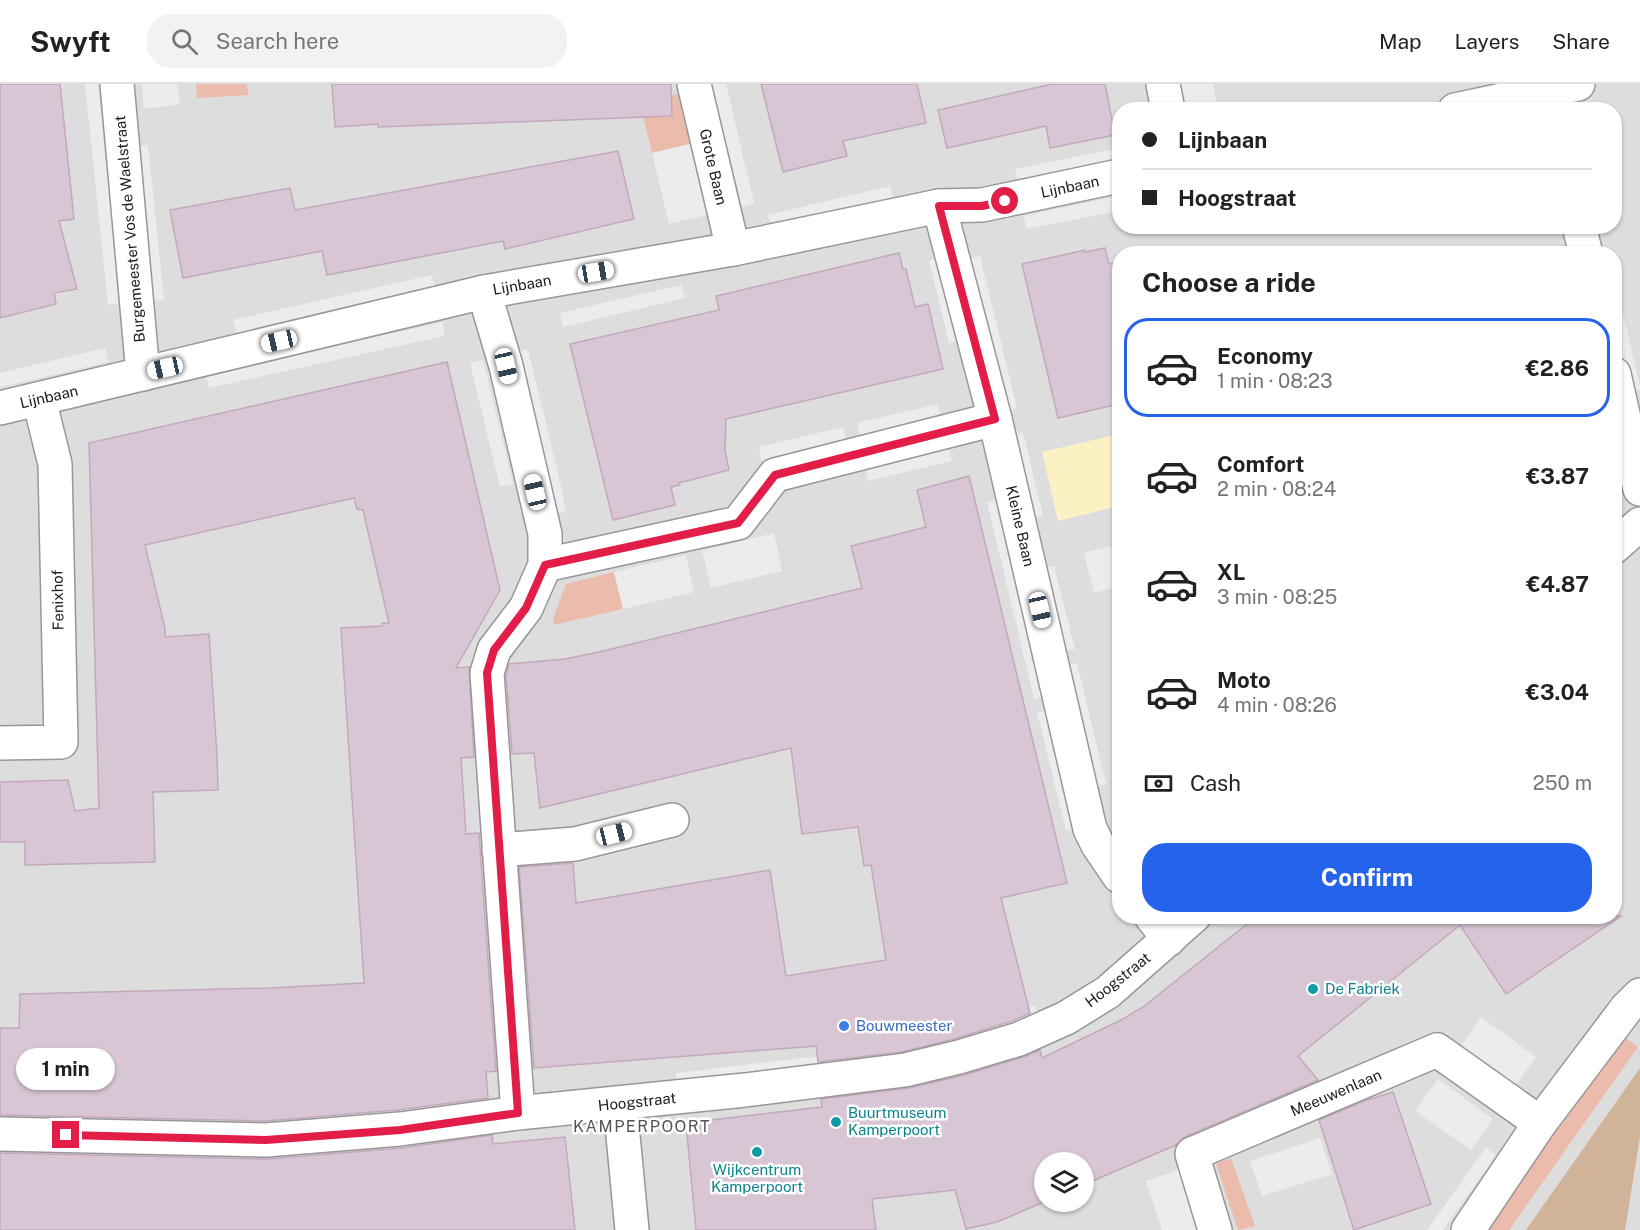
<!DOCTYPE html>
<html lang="en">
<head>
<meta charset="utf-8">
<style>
  :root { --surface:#fff; --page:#f2f2f2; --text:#222; --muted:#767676; --line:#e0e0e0; --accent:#2563eb }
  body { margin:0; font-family:"Public Sans",sans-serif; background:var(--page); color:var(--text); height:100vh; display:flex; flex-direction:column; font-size:22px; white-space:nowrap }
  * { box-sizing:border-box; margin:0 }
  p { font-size:20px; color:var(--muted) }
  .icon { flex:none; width:33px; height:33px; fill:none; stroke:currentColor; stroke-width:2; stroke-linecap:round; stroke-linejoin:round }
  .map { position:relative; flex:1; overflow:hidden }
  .details { position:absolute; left:1112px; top:162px; width:510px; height:678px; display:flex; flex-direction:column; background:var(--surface); border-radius:24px; box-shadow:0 2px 4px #0004 }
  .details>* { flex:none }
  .guide { position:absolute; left:1112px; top:18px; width:510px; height:132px; border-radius:24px; box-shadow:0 2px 4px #0004; display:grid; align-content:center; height:132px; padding:0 30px; background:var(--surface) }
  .tools { position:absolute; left:1034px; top:1068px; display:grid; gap:12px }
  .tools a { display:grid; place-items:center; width:60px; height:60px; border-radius:50%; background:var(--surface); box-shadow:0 2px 4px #0004; font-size:30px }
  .end { position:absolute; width:27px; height:27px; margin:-14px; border:8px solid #e11d48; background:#fff; box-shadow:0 0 0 3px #fff }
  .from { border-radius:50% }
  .bubble { position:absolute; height:42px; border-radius:21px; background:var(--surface); box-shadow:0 2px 4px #0004; font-size:20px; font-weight:700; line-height:42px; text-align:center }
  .car { position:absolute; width:18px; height:36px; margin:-18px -9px; border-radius:8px; box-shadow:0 0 4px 2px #0007; background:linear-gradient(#fff 24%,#345 0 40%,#fff 0 76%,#345 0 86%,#fff 0) }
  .guide b { display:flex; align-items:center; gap:21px; height:57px; font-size:22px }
  .guide b+b { border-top:2px solid var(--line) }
  .guide i { width:15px; height:15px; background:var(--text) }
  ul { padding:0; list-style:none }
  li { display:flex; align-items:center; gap:18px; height:99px; margin:0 12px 9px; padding:0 18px; border:3px solid transparent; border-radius:24px }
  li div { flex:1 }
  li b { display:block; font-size:22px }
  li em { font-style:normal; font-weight:700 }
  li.on { border-color:var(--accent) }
  li>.icon { width:54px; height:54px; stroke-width:1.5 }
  h2 { padding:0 30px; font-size:27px; line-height:72px }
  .pay { display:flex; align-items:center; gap:15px; height:66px; padding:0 30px; font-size:22px }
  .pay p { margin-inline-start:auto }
  .action { display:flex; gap:12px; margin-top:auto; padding:12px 30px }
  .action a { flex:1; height:69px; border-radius:24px; background:var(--accent); color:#fff; font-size:24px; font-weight:700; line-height:69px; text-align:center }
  header { display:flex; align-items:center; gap:36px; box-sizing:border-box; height:84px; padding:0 30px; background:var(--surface); border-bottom:2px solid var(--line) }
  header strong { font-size:28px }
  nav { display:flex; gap:33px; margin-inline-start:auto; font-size:21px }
  .search { width:420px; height:54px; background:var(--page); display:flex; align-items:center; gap:15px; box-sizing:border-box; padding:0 21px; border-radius:24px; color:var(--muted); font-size:22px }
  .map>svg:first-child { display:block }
  .residential { fill:#deddde; fill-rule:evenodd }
  .grass { fill:#ebbcab }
  .forest { fill:#d1b39a }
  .park { fill:#fbf1c3 }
  .parking { fill:#ececec }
  .building { fill:#d8c6d4; stroke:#c3a8be; stroke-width:1.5 }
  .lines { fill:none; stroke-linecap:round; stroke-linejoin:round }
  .minor-casing { stroke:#979797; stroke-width:36 }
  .minor { stroke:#fff; stroke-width:33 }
  .route { stroke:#e11d48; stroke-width:8 }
  .culture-dot { fill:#0f9aa8; stroke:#fff; stroke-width:2 }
  .shop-dot { fill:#3f7fe0; stroke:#fff; stroke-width:2 }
  .labels { text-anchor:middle; stroke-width:5; stroke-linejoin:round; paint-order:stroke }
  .street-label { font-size:15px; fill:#202020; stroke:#fff }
  .culture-label { font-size:15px; fill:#0d838f; stroke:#fff; text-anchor:start }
  .shop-label { font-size:15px; fill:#366cbe; stroke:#fff; text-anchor:start }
  .neighbourhood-label { font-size:16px; letter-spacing:1.5px; fill:#535353; stroke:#fff }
</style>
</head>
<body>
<header>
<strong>Swyft</strong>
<div class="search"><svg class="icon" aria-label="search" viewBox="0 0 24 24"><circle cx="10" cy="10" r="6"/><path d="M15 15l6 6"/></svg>Search here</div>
<nav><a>Map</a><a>Layers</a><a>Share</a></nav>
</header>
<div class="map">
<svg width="1640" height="1146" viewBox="0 0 1640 1146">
  <rect width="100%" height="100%" fill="#f1e6ec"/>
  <path class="residential" d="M0,0H1640V1146H0ZM1119,26H1614V142H1119ZM1119,170H1614V832H1119ZM1044,1078H1083V1118H1044Z"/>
  <g class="grass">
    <polygon points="196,0 246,0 249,11 197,14"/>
    <polygon points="678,10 690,60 652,69 640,19"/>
    <polygon points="614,488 623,525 554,541 553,535 566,500"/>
    <polygon points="1623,952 1638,963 1509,1146 1486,1146"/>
    <polygon points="1231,1074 1255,1142 1238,1146 1216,1080"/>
  </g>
  <polygon class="forest" points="1640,984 1640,1053 1625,1146 1526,1146"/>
  <polygon class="park" points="1119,350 1119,385 1112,388 1119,422 1058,437 1042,368"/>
  <g class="parking">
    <polygon points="85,0 98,0 120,219 108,221"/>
    <polygon points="142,0 177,0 180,20 144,25"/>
    <polygon points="712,0 726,0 754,119 742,123"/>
    <polygon points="1171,0 1213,0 1218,25 1176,25"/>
    <polygon points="690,60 707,131 669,140 652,69"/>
    <polygon points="148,61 164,216 151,217 136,62"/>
    <polygon points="1119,64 1119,77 1018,99 1015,85"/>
    <polygon points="890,102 893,115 772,143 768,131"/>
    <polygon points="1119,112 1119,127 1027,145 1023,132"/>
    <polygon points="980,172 1017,324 1005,327 969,175"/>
    <polygon points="941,173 961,256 949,259 929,177"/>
    <polygon points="432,191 435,204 237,250 233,236"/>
    <polygon points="1614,193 1640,302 1640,306 1628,309 1614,249"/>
    <polygon points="681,201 685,214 563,243 560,229"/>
    <polygon points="443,238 445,251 440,253 209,304 206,291"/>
    <polygon points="105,264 108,278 0,303 0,289"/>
    <polygon points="528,265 559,393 566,428 552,430 515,268"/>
    <polygon points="483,276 513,400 500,403 470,279"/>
    <polygon points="938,320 941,333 860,352 857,339"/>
    <polygon points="843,343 846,356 761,376 759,363"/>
    <polygon points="1023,348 1043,432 1031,434 1011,352"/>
    <polygon points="949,365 952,377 868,397 865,385"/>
    <polygon points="999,415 1047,612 1034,615 987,418"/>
    <polygon points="774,449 782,487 711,504 702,467"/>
    <polygon points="1119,460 1119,502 1094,509 1084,469"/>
    <polygon points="686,471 694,508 623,525 614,488"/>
    <polygon points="1054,482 1075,565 1062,568 1042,484"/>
    <polygon points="1077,579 1106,700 1094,703 1066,581"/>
    <polygon points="1050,626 1078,744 1066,747 1037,628"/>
    <polygon points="1035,921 1040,933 987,952 879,978 878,964 984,939"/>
    <polygon points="1481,933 1536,973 1512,1007 1459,965"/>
    <polygon points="837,970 839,984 676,1003 676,989"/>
    <polygon points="1438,995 1493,1035 1471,1066 1415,1027"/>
    <polygon points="475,1009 477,1023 316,1040 315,1026"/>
    <polygon points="1320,1054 1332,1090 1262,1112 1250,1077"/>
    <polygon points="1486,1063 1496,1071 1443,1146 1427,1146"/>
    <polygon points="1178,1084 1199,1146 1162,1146 1146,1097 1176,1087"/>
  </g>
  <g class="building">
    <polygon points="0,0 60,0 74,135 59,137 77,205 54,209 56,220 0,234"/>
    <polygon points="332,0 671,0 672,32 378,43 378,40 335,43"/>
    <polygon points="761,0 917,0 926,39 843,57 847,72 783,88"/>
    <polygon points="1052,0 1105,0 1115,51 1050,64 1046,42 947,64 938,26"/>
    <polygon points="618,67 634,135 505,165 503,157 327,191 322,167 183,194 170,126 290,104 295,126"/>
    <polygon points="1105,164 1109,180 1119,178 1119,320 1058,334 1022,180 1085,166 1086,168"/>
    <polygon points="899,169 903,185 906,185 915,223 928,220 943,285 726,335 725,367 729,386 679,399 680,401 671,403 675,421 613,436 570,260 719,226 716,212"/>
    <polygon points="447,278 500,506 456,584 469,583 474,673 461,674 466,750 479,749 496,987 486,988 488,1014 398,1026 265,1037 0,1031 0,944 19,944 20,910 271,904 364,899 341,544 382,542 382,539 389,539 363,426 357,425 354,414 145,461 165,544 165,553 209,550 217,671 218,706 153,708 155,778 25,781 25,758 0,758 0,698 68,696 75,727 99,724 89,359"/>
    <polygon points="969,392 1067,799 1001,814 1030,929 1012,937 954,955 902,968 818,978 816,962 534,984 519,783 573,779 576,819 770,786 786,892 886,876 871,781 864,782 858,743 802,750 791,664 540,724 534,669 512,670 506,591 509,580 565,575 599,568 862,504 851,462 926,443 917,406"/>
    <polygon points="1257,832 1621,832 1506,910 1460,841 1298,972 1318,996 1185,1053 1176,1061 1083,1101 1083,1078 1044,1078 1044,1118 997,1138 966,1145 955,1106 872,1115 876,1146 696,1146 686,1039 822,1023 821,1015 909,1004 964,991 1024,973 1040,966 1042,974 1121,936 1143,923"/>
    <polygon points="1393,1008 1431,1120 1354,1146 1319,1036 1364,1017"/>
    <polygon points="492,1051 493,1060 565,1053 575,1146 0,1146 0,1069 268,1075 402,1064"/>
  </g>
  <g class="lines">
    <g class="minor-casing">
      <g id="minor">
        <polyline points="117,0 143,290"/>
        <polyline points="694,0 733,165"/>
        <polyline points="1163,0 1168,26"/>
        <polyline points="1455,26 1578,0"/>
        <polyline points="939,122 995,335 1090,745 1098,761 1119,792"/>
        <polyline points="1579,142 1586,170"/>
        <polyline points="484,208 506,282 545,450 545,481 526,524 494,566 487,589 518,1029"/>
        <polyline points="1614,290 1640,405"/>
        <polyline points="0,324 484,208 733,165 939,122 982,121 1119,92"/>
        <polyline points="1614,463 1640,440"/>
        <polyline points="545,481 738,439 775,391 995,335"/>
        <polyline points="0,659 61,658 55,380 39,315"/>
        <polyline points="499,766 575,760 672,736"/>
        <polyline points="1151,832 1169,855"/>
        <polyline points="620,1020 632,1146"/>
        <polyline points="0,1050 266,1056 400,1045 518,1029 745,1006 905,986 959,973 1019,955 1066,934 1108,908 1194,832"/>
        <polyline points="1215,1146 1192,1070 1437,966 1540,1039"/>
        <polyline points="1468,1146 1540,1039 1626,925 1640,911"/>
      </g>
    </g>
    <use href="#minor" class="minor"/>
  </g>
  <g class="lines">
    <polyline class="route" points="66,1051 266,1056 400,1046 518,1029 487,589 494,566 526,524 545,481 738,439 775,391 995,335 939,122 982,122 1005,117"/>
  </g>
  <g class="culture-dot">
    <circle cx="1313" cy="905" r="6"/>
    <circle cx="836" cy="1038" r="6"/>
    <circle cx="757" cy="1068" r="6"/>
  </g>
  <circle class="shop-dot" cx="844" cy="942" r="6"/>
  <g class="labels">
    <g class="street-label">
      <text transform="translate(713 83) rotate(77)" y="5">Grote Baan</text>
      <text transform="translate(1070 103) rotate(-12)" y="5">Lijnbaan</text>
      <text transform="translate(130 145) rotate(-95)" y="5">Burgemeester Vos de Waelstraat</text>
      <text transform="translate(522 201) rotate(-10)" y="5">Lijnbaan</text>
      <text transform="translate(49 313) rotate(-13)" y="5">Lijnbaan</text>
      <text transform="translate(1020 442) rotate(77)" y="5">Kleine Baan</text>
      <text transform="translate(58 516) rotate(-91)" y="5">Fenixhof</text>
      <text transform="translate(1118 896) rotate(-38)" y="5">Hoogstraat</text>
      <text transform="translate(1336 1009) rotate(-23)" y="5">Meeuwenlaan</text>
      <text transform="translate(637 1018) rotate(-6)" y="5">Hoogstraat</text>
    </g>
    <g class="culture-label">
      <text x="1325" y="910">De Fabriek</text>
      <text x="848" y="1034">Buurtmuseum<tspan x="848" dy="17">Kamperpoort</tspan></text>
      <text x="757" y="1091" text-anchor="middle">Wijkcentrum<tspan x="757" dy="17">Kamperpoort</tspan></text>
    </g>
    <g class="shop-label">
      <text x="856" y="947">Bouwmeester</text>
    </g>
    <g class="neighbourhood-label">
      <text x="642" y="1048">KAMPERPOORT</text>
    </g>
  </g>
</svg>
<div class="tools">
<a><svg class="icon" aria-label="layers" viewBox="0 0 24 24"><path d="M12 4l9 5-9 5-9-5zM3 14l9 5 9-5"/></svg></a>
</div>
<i class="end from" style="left:1005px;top:117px"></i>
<i class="end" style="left:66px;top:1051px"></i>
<div class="bubble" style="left:16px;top:964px;width:99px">1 min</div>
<i class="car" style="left:596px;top:188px;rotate:80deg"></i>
<i class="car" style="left:279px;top:257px;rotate:257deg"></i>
<i class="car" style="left:506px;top:282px;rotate:167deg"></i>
<i class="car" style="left:165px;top:284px;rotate:257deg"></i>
<i class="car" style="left:535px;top:408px;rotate:347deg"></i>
<i class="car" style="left:1040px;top:526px;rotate:167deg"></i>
<i class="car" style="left:614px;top:750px;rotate:76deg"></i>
<div class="guide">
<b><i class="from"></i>Lijnbaan</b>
<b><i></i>Hoogstraat</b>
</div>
<section class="details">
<h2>Choose a ride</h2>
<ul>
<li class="on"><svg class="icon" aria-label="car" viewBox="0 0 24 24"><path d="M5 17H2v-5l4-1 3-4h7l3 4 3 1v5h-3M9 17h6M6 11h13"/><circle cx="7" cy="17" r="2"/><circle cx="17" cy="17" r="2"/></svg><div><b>Economy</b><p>1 min · 08:23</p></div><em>€2.86</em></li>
<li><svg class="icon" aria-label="car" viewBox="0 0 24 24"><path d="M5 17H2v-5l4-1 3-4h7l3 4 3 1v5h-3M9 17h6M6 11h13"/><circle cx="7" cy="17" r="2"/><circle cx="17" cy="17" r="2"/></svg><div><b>Comfort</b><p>2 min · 08:24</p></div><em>€3.87</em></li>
<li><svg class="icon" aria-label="car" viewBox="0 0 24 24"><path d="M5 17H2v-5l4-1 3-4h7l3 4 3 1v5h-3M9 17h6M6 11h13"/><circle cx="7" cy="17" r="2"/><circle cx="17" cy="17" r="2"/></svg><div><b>XL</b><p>3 min · 08:25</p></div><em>€4.87</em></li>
<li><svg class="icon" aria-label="car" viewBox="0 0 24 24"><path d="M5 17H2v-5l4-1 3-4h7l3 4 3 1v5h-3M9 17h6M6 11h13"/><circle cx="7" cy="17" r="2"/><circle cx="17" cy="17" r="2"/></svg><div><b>Moto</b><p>4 min · 08:26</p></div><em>€3.04</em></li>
</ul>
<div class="pay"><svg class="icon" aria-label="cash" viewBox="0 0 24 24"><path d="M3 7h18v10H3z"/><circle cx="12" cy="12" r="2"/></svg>Cash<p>250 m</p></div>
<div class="action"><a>Confirm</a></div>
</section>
</div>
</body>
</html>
